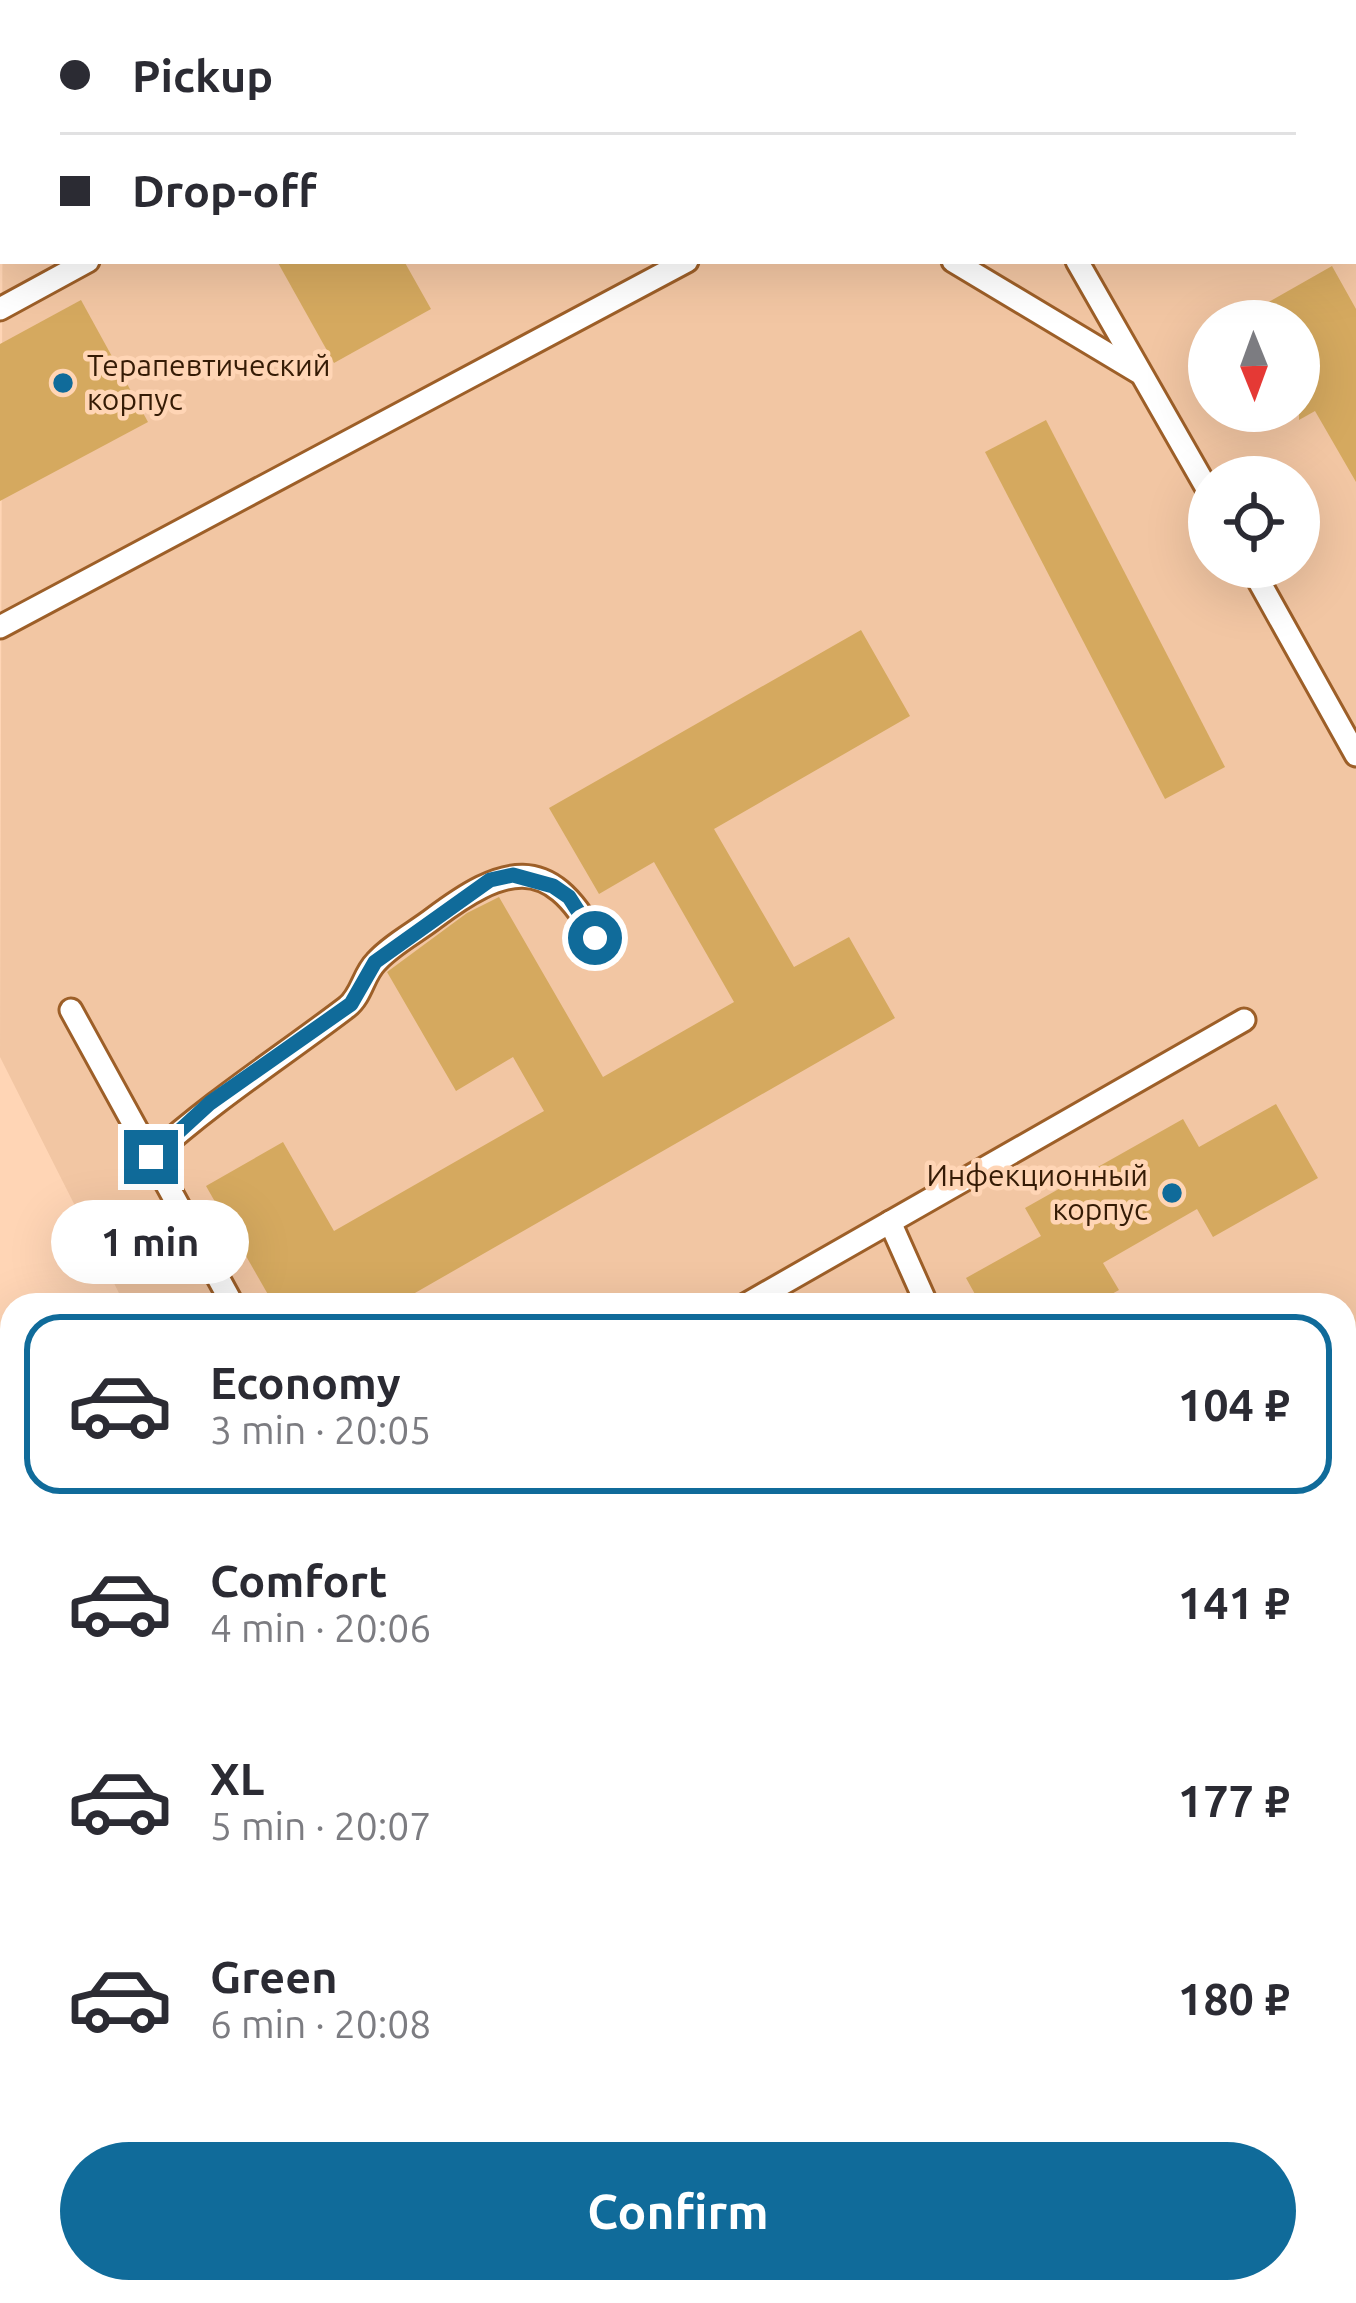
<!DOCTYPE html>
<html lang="en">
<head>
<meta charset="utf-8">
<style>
  :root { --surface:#fff; --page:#f7f7f7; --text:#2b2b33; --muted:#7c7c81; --line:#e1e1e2; --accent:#106b9a }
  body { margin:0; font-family:Ubuntu,sans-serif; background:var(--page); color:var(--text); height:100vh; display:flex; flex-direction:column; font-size:45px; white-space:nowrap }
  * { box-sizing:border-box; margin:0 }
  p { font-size:39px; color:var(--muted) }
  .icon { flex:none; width:66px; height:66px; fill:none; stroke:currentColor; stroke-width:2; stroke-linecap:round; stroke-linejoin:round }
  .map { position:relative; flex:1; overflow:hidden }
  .panel { position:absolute; left:0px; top:1293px; width:1356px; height:1011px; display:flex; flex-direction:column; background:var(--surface); border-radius:36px 36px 0 0; box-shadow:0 12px 48px #0002 }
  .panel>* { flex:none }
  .guide { position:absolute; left:0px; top:0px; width:1356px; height:264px; box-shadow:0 12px 48px #0002; display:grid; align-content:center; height:264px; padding:0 60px; background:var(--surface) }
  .needle { width:78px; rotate:179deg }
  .controls { position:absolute; left:1188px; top:300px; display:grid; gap:24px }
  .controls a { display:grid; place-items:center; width:132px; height:132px; border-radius:50%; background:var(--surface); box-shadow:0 12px 48px #0002; font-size:60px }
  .end { position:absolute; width:54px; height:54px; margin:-27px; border:15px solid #106b9a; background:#fff; box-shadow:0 0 0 6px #fff }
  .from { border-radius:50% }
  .bubble { position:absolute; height:84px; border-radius:42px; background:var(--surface); box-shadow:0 12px 48px #0002; font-size:39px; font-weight:700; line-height:84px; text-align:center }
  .guide b { display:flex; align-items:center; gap:42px; height:114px; font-size:45px }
  .guide b+b { border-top:3px solid var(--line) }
  .guide i { width:30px; height:30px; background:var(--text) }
  ul { padding:21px 0 0; list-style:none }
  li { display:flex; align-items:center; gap:36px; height:180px; margin:0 24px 18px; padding:0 36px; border:6px solid transparent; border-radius:36px }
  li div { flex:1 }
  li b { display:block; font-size:45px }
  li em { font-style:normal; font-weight:700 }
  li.current { border-color:var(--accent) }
  li>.icon { width:108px; height:108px; stroke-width:1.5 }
  .action { display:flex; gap:24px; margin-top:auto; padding:24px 60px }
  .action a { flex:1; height:138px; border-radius:72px; background:var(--accent); color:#fff; font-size:48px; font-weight:700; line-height:138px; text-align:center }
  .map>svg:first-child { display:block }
  .built { fill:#f2c6a3; fill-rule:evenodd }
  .building { fill:#d5a95f }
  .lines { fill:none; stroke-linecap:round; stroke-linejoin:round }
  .lane-casing { stroke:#9d5f28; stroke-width:27 }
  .secondary-casing { stroke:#9d5f28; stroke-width:66 }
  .path { stroke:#ac896d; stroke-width:6; stroke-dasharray:12 6; stroke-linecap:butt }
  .lane { stroke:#fff; stroke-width:21 }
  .secondary { stroke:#fff; stroke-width:60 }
  .route { stroke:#106b9a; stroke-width:15 }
  .poi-dot { fill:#106b9a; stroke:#ffd5b5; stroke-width:4.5 }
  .labels { text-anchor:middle; stroke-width:9; stroke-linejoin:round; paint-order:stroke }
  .poi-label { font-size:30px; fill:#351b05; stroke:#ffd5b5; text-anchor:start }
</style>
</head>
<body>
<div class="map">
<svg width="1356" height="2303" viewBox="0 0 1356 2303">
  <rect width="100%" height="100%" fill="#ffd5b5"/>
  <g class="built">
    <polygon points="112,0 1317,0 1319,3 106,3"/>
    <path d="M3,55V261H1353V57L1356,62V2303H515L509,2292H1344V1305H125L0,1057ZM1209,321H1299V411H1209ZM1209,477H1299V567H1209Z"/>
    <polygon points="50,2292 168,2292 174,2303 27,2303"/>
  </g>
  <g class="building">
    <polygon points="277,261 404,261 431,309 334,363"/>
    <polygon points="1332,266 1356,309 1356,482 1315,411 1299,420 1299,321 1235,321"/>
    <polygon points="81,300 148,422 0,501 0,344"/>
    <polygon points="1046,420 1225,767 1165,799 985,452"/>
    <polygon points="861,630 910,716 714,829 794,967 849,937 895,1018 394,1305 274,1305 206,1186 283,1142 334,1231 544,1111 513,1057 456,1091 387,972 467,913 499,897 603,1077 734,1002 654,862 599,894 549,808"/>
    <polygon points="1276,1104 1318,1178 1213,1237 1197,1209 1103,1263 1119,1290 1092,1305 981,1305 966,1278 1041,1236 1025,1208 1183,1119 1199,1147"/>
  </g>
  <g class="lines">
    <g class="lane-casing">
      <g id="lane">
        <polyline points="925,0 926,3"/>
        <polyline points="416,3 422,0"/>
        <polyline points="953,261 1138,372"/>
        <polyline points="1077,261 1209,492"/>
        <polyline points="0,309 88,261"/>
        <polyline points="1251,567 1356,755"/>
        <polyline points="0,627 687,261"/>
        <polyline points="71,1010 233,1305"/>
        <path d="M151,1157C214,1100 280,1058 347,1007C362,995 363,975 376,962C391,945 416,932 434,918C502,867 549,851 595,938"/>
        <polyline points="890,1222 927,1305"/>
        <polyline points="745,1305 1244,1020"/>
        <polyline points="0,1961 12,1955"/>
        <polyline points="746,2292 747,2303"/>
        <polyline points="1292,2292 1295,2303"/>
        <polyline points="686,2303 715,2292"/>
      </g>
    </g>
    <g class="secondary-casing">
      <g id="secondary">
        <polyline points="0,1473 12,1496"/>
        <polyline points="404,2292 410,2303"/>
      </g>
    </g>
    <g class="path">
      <polyline points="0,1380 12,1403"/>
      <polyline points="1344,1700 1356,1678"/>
      <polyline points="1344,2053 1356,2054"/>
    </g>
    <use href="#lane" class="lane"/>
    <use href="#secondary" class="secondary"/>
  </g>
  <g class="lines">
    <polyline class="route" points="151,1157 210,1103 351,1004 375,962 490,880 513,875 553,886 569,897 595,938"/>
  </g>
  <g class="poi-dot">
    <circle cx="63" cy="383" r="12"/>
    <circle cx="1172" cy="1193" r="12"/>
  </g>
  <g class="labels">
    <g class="poi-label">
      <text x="87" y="376">Терапевтический<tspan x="87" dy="34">корпус</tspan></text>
      <text x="1148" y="1186" text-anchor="end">Инфекционный<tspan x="1148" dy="34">корпус</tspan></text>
    </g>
  </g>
</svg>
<div class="controls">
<a><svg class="needle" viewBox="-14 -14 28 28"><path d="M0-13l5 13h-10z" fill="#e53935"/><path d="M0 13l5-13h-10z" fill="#7c7c81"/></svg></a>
<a><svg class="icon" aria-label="locate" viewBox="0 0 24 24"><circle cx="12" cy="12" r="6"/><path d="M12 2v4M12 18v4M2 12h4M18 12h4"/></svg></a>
</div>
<i class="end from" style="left:595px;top:938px"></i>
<i class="end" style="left:151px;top:1157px"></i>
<div class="bubble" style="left:51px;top:1200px;width:198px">1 min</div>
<div class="guide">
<b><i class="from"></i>Pickup</b>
<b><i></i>Drop-off</b>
</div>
<section class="panel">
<ul>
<li class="current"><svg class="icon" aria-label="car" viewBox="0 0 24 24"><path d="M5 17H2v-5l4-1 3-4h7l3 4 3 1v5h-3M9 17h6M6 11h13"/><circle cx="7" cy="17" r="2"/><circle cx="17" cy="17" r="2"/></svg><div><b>Economy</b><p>3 min · 20:05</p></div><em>104 ₽</em></li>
<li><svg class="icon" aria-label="car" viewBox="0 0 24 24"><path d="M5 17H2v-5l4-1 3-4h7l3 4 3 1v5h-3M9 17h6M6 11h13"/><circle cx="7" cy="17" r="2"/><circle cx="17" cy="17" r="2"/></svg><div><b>Comfort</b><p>4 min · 20:06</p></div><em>141 ₽</em></li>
<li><svg class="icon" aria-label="car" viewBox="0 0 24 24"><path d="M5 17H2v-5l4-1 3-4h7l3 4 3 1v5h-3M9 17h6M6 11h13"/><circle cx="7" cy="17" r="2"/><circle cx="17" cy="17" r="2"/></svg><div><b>XL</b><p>5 min · 20:07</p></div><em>177 ₽</em></li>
<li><svg class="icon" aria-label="car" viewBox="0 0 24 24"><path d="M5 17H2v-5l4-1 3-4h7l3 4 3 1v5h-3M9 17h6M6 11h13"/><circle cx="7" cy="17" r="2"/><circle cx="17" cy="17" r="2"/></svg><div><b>Green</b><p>6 min · 20:08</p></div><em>180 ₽</em></li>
</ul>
<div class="action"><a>Confirm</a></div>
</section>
</div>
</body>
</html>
